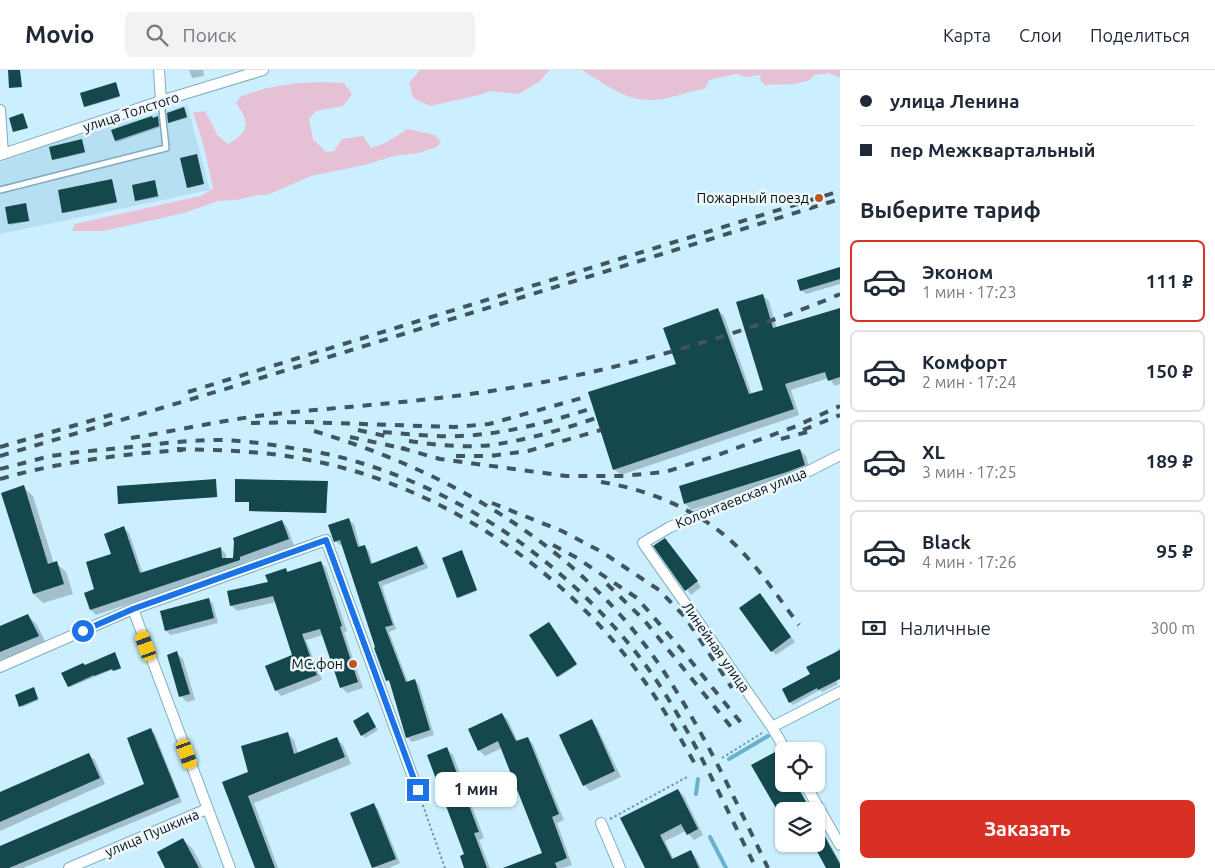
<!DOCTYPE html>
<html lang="ru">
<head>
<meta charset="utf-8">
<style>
  :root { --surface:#fff; --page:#f2f2f3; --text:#1f2937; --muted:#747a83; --line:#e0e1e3; --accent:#d93025 }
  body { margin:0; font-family:Ubuntu,sans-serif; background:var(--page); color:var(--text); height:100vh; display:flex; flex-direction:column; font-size:19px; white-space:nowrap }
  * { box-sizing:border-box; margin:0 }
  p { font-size:16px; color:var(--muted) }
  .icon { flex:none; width:28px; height:28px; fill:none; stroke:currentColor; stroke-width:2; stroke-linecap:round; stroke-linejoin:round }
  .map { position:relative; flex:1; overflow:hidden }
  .sheet { display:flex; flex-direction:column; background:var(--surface); width:375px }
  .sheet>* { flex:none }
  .hud { display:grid; align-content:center; height:110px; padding:0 20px; background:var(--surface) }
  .fabs { position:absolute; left:775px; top:672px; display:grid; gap:10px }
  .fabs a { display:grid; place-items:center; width:50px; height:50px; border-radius:8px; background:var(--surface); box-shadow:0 1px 4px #0004; font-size:25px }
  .end { position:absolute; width:22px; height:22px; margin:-11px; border:6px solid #1a73e8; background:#fff; box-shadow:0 0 0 2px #fff }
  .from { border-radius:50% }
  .bubble { position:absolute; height:35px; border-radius:8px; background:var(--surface); box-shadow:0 1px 4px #0004; font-size:16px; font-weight:700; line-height:35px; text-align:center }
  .car { position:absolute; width:15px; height:30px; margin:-15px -8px; border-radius:6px; box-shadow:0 0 4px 1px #0007; background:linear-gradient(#f5c518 24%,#345 0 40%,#f5c518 0 76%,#345 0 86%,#f5c518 0) }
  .hud b { display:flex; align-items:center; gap:18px; height:48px; font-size:19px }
  .hud b+b { border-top:1px solid var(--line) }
  .hud i { width:12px; height:12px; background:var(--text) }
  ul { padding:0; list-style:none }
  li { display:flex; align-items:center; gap:15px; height:82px; margin:0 10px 8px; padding:0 10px; border:2px solid var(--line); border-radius:8px }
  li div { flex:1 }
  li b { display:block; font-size:19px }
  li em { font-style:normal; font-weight:700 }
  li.selected { border-color:var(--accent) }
  li>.icon { width:45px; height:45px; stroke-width:1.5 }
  h2 { padding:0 20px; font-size:22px; line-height:60px }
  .pay { display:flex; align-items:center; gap:12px; height:55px; padding:0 20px; font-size:19px }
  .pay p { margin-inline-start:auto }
  .button { display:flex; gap:10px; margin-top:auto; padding:10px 20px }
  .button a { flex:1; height:58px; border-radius:8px; background:var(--accent); color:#fff; font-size:20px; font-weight:700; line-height:58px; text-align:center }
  header { display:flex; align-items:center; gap:30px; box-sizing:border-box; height:70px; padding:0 25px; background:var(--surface); border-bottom:1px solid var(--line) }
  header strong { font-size:24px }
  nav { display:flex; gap:28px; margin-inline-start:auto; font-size:18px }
  .search { width:350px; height:45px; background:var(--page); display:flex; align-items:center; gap:12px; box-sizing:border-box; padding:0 18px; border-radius:8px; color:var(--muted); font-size:19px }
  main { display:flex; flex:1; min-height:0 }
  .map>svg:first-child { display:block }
  .built { fill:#b6dff1 }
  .green { fill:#e6c1d5 }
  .shadow { fill:#0003 }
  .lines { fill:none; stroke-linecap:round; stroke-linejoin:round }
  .stream { stroke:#69b0ca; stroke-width:4 }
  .building { fill:#15484d }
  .service-casing { stroke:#80adbe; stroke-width:8 }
  .minor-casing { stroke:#80adbe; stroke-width:12 }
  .path { stroke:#7a95a1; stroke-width:2; stroke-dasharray:2.5 2.5; stroke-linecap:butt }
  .service { stroke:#fff; stroke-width:5 }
  .minor { stroke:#fff; stroke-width:10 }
  .rail { stroke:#40555e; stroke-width:4; stroke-dasharray:9 9; stroke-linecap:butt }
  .route { stroke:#1a73e8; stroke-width:6 }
  .poi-dot { fill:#bc5725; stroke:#eef7fb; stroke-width:2 }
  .labels { text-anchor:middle; stroke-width:5; stroke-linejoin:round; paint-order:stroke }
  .street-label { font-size:14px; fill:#021117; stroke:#eef7fb }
  .poi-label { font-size:14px; fill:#021117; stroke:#eef7fb; text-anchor:end }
</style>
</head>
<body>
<header>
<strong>Movio</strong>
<div class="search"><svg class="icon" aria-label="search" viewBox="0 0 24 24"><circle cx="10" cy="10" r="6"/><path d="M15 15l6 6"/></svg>Поиск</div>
<nav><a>Карта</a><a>Слои</a><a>Поделиться</a></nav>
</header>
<main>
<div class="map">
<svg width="840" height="798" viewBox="0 0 840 798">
  <rect width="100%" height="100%" fill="#cbeffe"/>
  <polygon class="built" points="187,35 210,120 0,164 0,92 60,71"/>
  <g class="green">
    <polygon points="420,0 548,0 549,1 539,12 518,24 490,21 479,25 430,36 413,28 409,13"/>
    <path d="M582,0H840V8L828,3L815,5L808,11L793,14L764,15L760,10L761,5L745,7L737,4L709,10L705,19C687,21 670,30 652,30C624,31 604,13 582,0Z"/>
    <path d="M324,12L344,13L352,24L343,36L316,41L309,49L313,69L326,82L334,81L342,69L363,66L371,78L383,74L408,59L435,65L441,72L437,77L418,83L394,86L364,95L311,106L267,125H258L236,130L218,131L184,143L104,161H72L75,154L200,126L213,119L204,77L193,42L205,41L218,66L228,74C250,62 250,52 236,33L241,26L267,18L296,13Z"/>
  </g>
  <g class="shadow">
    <polygon points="189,0 203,0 204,6 192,8"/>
    <polygon points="116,13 120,27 86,37 85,36"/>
    <polygon points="185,39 187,48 169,53 168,44"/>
    <polygon points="158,47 160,57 117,72 116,71"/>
    <polygon points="82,72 85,83 53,90"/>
    <polygon points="112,110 117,133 64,143"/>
    <polygon points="155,112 159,127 137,131 136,130"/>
    <polygon points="26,134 30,151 10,155 7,138"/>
    <polygon points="840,199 840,214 806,224 801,220"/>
    <polygon points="762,225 769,231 777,259 840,240 840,314 835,316 829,308 791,320 799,345 621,405 614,399 677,294 718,240 724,246 752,325 764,320"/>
    <polygon points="800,380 806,386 810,401 793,408 691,440 685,433"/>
    <polygon points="215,410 218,427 119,433"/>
    <polygon points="327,412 327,443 252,441 251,432 236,431"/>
    <polygon points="23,417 33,426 54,494 56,493 66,502 73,524 43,533 34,524"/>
    <polygon points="349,450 354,454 360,477 364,476 369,481 373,495 417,477 421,482 428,498 382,516 396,559 389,562 408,612 415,610 419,615 434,665 412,672 407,667 391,614 387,610 343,475 340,475 335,471"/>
    <polygon points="282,451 287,457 294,475 243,493 245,495 96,545 91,540 96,520 124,458 129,463 143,504 220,478 226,484 226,489 234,489"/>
    <polygon points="669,474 701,517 691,525 655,476"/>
    <polygon points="462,483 477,521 459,528 458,527"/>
    <polygon points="321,492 326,498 347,561 344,562 363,618 347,623 342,618 323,565 306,570 322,610 281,626 276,620 293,586 276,532 237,541 231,535 269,513 286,499 289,503"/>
    <polygon points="209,529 213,534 218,553 171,565 166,561"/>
    <polygon points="764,529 795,572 776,585 772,581"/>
    <polygon points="28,546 37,555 47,575 0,596 0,558"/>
    <polygon points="550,555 577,595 559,607 558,606"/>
    <polygon points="840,578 840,598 833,603 838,614 822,622 820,620 793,635 790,632 836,583 835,582"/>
    <polygon points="177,583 183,589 195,630 187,632 181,626"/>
    <polygon points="115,585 121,599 115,601 114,599 70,617 69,616 85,597"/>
    <polygon points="34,620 39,630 22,637 21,636"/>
    <polygon points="502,644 508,650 518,672 527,668 533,674 564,750 557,753 572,795 563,798 503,798 543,783 502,678 485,686 479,680"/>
    <polygon points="370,647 378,660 365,668 362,665"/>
    <polygon points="591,651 597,657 621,707 590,721 584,715"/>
    <polygon points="150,660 155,664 182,732 23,798 0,798 0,777 146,715"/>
    <polygon points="287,663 294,670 298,683 336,668 343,675 351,694 254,733 278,798 256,798 224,713 250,703"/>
    <polygon points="447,679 453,685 484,768 479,770 490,798 465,798 465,785"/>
    <polygon points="777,682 784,690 784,714 797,714 812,741 797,741 795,739 790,741 784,741 783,745 778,740 753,695"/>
    <polygon points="88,684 95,690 105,714 0,761 0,723"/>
    <polygon points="678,720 684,726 703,765 694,770 686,761 665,771 674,790 690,782 696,787 701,798 646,798"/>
    <polygon points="373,735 378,739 400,793 389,798 374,798 352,743"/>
    <polygon points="816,749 840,792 840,798 828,798 814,774 816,774"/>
    <polygon points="182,769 192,778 203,798 167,798"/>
  </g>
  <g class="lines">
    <g class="stream">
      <polyline points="729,689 768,666"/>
      <polyline points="696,724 698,709"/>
      <polyline points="710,767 726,798"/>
    </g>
  </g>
  <g class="building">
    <polygon points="8,0 20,0 22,17 9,18"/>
    <polygon points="116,12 120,26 84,37 80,23"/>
    <polygon points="184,37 187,47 168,53 167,43"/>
    <polygon points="23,43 28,58 13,62 9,48"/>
    <polygon points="152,46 153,48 158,46 159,56 115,71 111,60"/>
    <polygon points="82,69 85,82 52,90 49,77"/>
    <polygon points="197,84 204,114 187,118 180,88"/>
    <polygon points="112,109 117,132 62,143 58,120"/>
    <polygon points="155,110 158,126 135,131 132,115"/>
    <polygon points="26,133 29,151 8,154 5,137"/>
    <polygon points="840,197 840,209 800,221 797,210"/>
    <polygon points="763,224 773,258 840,238 840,307 828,311 825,302 785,314 794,339 613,400 588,322 676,294 663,258 718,238 749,324 763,320 736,232"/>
    <polygon points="800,379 805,395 787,402 684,434 679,416"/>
    <polygon points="216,409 217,427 118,434 117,416"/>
    <polygon points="235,409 328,411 326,443 249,441 249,432 235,432"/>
    <polygon points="24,415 48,494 57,491 64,514 33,524 1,423"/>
    <polygon points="349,448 358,477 365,475 371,494 417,476 424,494 378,512 393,555 385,557 406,612 415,609 430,660 406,668 389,610 386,611 374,578 375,577 340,470 334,472 328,455"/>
    <polygon points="282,450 289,469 237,488 240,487 240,490 90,540 84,523 94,519 86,492 111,484 104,464 124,456 140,503 221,477 222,488 233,488 234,472 233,468"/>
    <polygon points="665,468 698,511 685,521 653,476"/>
    <polygon points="462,480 477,520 457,528 442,488"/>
    <polygon points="321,491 342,556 340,557 358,612 340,618 320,559 302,564 317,605 275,621 265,596 292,585 273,526 230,536 227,521 268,512 265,505 286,498 287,502"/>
    <polygon points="760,523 791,567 771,582 739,538"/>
    <polygon points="209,528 214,548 165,561 160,541"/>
    <polygon points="28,544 39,566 0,582 0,556"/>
    <polygon points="549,552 577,594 557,607 529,565"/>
    <polygon points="840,580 840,609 818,620 817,618 789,633 782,619 810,604 806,597"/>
    <polygon points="177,581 190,624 179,627 167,585"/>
    <polygon points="115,582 121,598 113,601 112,599 94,606 94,605 68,617 61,603 83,593 85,595"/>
    <polygon points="34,617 38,629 19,637 15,625"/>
    <polygon points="368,642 376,657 361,666 353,651"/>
    <polygon points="502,643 516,671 528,667 559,744 552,747 567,788 555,793 557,798 503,798 542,783 498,671 478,681 468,659"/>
    <polygon points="592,649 615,701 583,716 559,665"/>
    <polygon points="151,658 179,727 9,798 0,798 0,776 144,714 127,668"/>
    <polygon points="288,662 294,684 337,667 345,687 248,726 275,798 255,798 222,712 248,702 241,676"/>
    <polygon points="447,677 479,762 474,763 487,798 464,798 460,786 464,784 427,685"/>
    <polygon points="777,681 784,693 784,714 796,714 811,741 795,741 790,733 777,740 751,695"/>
    <polygon points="89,683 100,708 0,752 0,722"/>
    <polygon points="678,719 698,759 687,765 681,754 660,765 672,789 691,780 699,798 645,798 620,748"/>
    <polygon points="374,733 396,789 372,798 350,743"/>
    <polygon points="816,751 840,794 840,798 826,798 813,774 816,774"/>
    <polygon points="183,768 199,798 165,798 157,782"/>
  </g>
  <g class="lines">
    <g class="service-casing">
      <polyline id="service" points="0,120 166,78 161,31"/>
    </g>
    <g class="minor-casing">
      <g id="minor">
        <polyline points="159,0 161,31"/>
        <polyline points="0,40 3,84"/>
        <polyline points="0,85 161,31 263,0"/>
        <polyline points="133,539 230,798"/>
        <polyline points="0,597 133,539 326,470 418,721"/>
        <polyline points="772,657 840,622"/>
        <polyline points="786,681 772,657 643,473 670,457 811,400 840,385"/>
        <polyline points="805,714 840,775"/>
        <polyline points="601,753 620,798"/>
        <polyline points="69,798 207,739"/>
      </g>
    </g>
    <g class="path">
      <polyline points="722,688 762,663"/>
      <polyline points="421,730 445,798"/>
      <polyline points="610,749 687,707"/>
    </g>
    <use href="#service" class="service"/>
    <use href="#minor" class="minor"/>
    <g class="rail">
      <polyline points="188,322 840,121"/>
      <polyline points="251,353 304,352 454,357 489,354 589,326"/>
      <polyline points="358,360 390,367"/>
      <polyline points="803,360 840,345"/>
      <path d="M314,361C455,403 587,481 668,608C707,668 737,734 768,798"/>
      <path d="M383,362C408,364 435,367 460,366C506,364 549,352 593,338"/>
      <polyline points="350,367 406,379"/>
      <path d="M131,368C173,361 215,352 257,346C335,337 413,333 491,321C572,309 651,289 730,264C767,252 804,240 840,224"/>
      <polyline points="781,369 811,361"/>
      <path d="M409,371C436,375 464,378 491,375C527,370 561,360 596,348"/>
      <polyline points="0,377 121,342"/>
      <polyline points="401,378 440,389 566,406 622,406 665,402 715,386 794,357 840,336"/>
      <path d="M177,379C221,380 266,381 309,390C441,415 569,502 645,612C665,640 681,670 698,699"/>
      <polyline points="0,386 222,320 840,129"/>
      <polyline points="456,386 490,386 528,381 601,360"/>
      <path d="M0,399C17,395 34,390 51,386C75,382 99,380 122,378C156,374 189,370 222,370C248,371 274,375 298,379C311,381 324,383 336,386C451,415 553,483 629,574C682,637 719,725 756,798"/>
      <path d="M0,409C59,392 122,384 183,380"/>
      <path d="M601,412C653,420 710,445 745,485C765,507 781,531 799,555"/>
      <polyline points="492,433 562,461 602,482 659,520 685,547 732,618"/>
      <polyline points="553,475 577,488 637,528 682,580 746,659"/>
      <polyline points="607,514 644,550 731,657"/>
    </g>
  </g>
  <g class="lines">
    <polyline class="route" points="83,561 133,539 326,470 418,720"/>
  </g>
  <g class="poi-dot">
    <circle cx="819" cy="128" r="5"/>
    <circle cx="353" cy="594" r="5"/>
  </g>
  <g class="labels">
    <g class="street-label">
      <text transform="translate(131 42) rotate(-18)" y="5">улица Толстого</text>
      <text transform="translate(741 428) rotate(-22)" y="5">Колонтаевская улица</text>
      <text transform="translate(716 577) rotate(55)" y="5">Линейная улица</text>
      <text transform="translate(152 763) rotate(-23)" y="5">улица Пушкина</text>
    </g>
    <g class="poi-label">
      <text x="809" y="133">Пожарный поезд</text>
      <text x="343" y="599">МС.фон</text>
    </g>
  </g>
</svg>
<div class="fabs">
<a><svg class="icon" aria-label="locate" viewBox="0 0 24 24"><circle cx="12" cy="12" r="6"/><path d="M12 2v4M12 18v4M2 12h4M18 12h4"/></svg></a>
<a><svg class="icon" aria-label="layers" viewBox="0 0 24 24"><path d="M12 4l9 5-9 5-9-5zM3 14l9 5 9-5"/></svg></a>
</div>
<i class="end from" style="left:83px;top:561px"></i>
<i class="end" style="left:418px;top:720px"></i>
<div class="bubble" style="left:435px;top:702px;width:82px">1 мин</div>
<i class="car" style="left:146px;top:576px;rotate:340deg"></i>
<i class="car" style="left:187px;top:684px;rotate:160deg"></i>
</div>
<section class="sheet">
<div class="hud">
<b><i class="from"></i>улица Ленина</b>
<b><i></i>пер Межквартальный</b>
</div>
<h2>Выберите тариф</h2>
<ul>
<li class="selected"><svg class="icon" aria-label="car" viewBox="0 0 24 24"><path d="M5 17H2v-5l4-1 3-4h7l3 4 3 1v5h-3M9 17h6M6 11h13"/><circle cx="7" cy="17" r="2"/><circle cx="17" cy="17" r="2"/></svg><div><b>Эконом</b><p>1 мин · 17:23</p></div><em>111 ₽</em></li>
<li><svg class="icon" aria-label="car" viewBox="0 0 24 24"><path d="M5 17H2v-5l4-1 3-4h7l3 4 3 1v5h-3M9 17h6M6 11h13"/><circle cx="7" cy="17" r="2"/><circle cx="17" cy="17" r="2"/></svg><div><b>Комфорт</b><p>2 мин · 17:24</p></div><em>150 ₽</em></li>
<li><svg class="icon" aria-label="car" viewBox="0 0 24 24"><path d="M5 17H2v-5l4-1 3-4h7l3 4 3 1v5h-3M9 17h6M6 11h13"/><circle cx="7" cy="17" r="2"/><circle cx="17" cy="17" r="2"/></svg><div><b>XL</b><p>3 мин · 17:25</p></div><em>189 ₽</em></li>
<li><svg class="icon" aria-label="car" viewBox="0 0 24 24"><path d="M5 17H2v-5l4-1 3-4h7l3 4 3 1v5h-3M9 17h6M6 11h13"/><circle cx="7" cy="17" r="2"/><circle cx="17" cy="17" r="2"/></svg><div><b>Black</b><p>4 мин · 17:26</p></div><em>95 ₽</em></li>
</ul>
<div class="pay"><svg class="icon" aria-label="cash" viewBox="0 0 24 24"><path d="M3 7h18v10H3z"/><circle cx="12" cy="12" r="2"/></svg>Наличные<p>300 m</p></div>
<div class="button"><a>Заказать</a></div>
</section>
</main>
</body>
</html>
